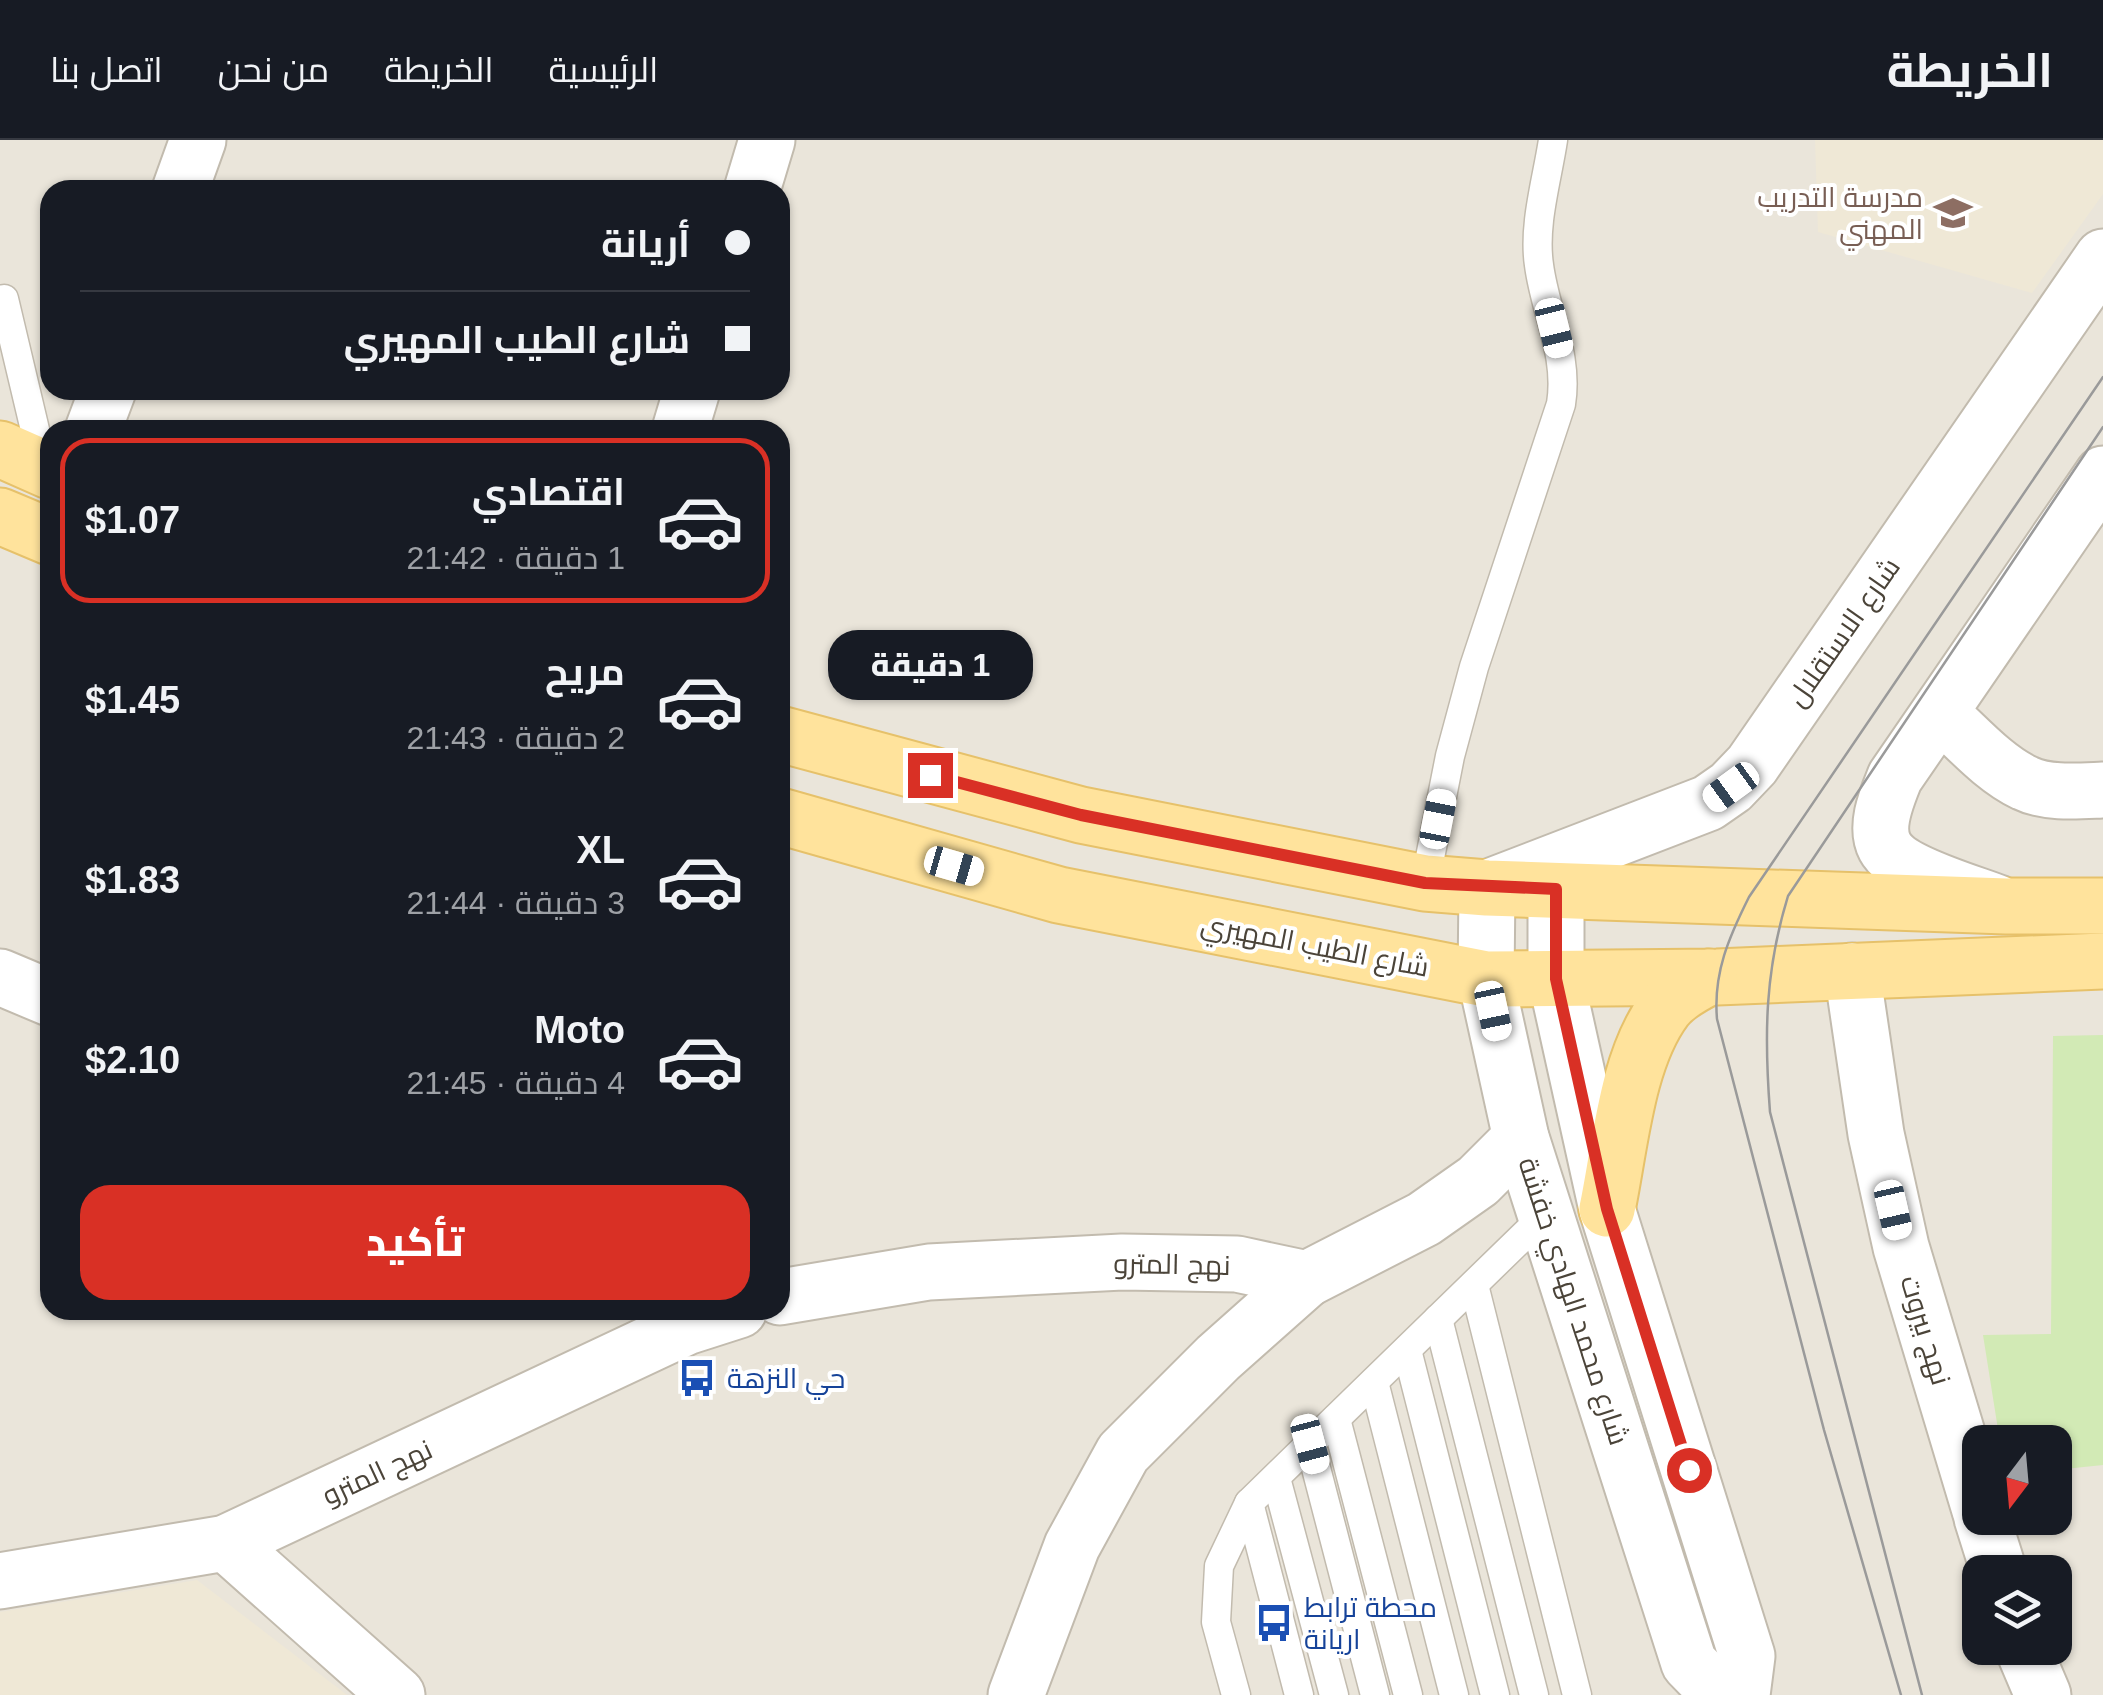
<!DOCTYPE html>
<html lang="ar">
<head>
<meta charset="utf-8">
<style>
  :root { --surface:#171b24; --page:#242831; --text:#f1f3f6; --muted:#9ea1a6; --line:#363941; --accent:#d93025 }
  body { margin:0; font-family:Helvetica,Cairo,sans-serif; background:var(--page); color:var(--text); direction:rtl; height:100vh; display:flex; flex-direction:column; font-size:38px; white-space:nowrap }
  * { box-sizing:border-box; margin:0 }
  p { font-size:32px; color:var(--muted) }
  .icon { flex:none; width:55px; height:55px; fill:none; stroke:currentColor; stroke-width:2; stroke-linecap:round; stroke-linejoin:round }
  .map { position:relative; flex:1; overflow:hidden; direction:ltr }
  .sheet { position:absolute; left:40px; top:280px; width:750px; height:900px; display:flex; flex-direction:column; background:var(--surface); border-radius:30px; box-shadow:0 2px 8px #0004; direction:rtl }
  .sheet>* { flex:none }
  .guide { position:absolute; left:40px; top:40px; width:750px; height:220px; border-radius:30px; box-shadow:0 2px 8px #0004; direction:rtl; display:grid; align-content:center; height:220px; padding:0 40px; background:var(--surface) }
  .needle { width:65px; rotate:196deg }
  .tools { position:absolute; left:1962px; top:1285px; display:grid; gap:20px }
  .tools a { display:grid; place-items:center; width:110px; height:110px; border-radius:20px; background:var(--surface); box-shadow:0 2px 8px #0004; font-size:50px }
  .end { position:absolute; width:45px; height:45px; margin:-22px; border:12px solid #d93025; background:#fff; box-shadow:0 0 0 5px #fff }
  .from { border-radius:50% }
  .bubble { position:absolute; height:70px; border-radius:30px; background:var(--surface); box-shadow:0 2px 8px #0004; font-size:32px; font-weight:800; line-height:70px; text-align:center; direction:rtl }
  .car { position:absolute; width:30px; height:60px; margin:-30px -15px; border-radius:12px; box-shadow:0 0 8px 2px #0007; background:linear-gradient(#fff 24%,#345 0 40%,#fff 0 76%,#345 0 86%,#fff 0) }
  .guide b { display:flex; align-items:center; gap:35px; height:95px; font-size:38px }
  .guide b+b { border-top:2px solid var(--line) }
  .guide i { width:25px; height:25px; background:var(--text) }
  ul { padding:18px 0 0; list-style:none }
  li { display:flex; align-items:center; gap:30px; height:165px; margin:0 20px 15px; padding:0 20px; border:5px solid transparent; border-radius:30px }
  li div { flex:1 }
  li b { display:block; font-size:38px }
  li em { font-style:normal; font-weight:800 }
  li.active { border-color:var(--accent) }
  li>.icon { width:90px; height:90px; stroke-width:1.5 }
  .action { display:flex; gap:20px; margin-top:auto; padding:20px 40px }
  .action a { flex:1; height:115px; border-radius:30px; background:var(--accent); color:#fff; font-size:40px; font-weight:800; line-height:115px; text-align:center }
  header { display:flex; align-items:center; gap:60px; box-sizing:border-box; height:140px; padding:0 50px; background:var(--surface); border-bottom:2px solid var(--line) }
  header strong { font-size:48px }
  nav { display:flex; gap:55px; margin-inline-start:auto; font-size:35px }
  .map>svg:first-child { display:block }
  .residential { fill:#eae5da; fill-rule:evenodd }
  .education { fill:#efe8d6 }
  .green { fill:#d2eab5 }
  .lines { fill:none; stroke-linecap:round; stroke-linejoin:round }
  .service-casing { stroke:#c2bbae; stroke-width:31 }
  .minor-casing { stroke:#c2bbae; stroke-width:59 }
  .tertiary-casing { stroke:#c2bbae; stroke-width:59 }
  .primary-casing { stroke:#e6c16a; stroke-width:59 }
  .service { stroke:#fff; stroke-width:28 }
  .minor { stroke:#fff; stroke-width:55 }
  .tertiary { stroke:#fff; stroke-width:55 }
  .primary { stroke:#ffe39c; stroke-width:55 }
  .tram { stroke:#9a9a9a; stroke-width:2.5 }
  .route { stroke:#d93025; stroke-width:12 }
  .labels { text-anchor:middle; stroke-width:8; stroke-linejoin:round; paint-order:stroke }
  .education-label { font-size:28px; fill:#785e54; stroke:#fff; text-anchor:end }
  .street-label { font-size:28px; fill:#4b4439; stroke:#fff }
  .transit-label { font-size:28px; fill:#164399; stroke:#fff; text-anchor:start }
</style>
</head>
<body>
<header>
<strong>الخريطة</strong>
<nav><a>الرئيسية</a><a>الخريطة</a><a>من نحن</a><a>اتصل بنا</a></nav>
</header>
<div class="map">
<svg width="2103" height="1555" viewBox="0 0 2103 1555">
  <rect width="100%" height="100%" fill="#f6f3ec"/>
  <path class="residential" d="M0,0H2103V1555H0ZM50,50H780V250H50ZM50,290H780V1170H50ZM1980,1302H2055V1378H1980ZM1980,1432H2055V1508H1980Z"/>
  <g class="education">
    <polygon points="1815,0 2103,0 2103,54 2032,153 1818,92"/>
    <polygon points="197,1440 347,1555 0,1555 0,1472"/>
  </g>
  <polygon class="green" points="2103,895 2103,1325 2055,1330 2055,1302 2000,1302 1983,1195 2051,1194 2053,896"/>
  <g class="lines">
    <g class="service-casing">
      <g id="service">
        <polyline points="4,159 44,328"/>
        <path d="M1425,743L1450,616L1474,527L1561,264C1569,215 1545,172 1539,125C1533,85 1547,40 1553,0"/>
        <polyline points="1474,1145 1577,1555"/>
        <polyline points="1438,1179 1534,1555"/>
        <polyline points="1407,1210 1495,1555"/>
        <polyline points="1374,1242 1454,1555"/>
        <polyline points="1336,1279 1408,1555"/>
        <polyline points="1310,1305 1375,1555"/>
        <polyline points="1276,1338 1334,1555"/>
        <polyline points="1249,1363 1299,1555"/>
        <polyline points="1236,1555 1216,1482 1219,1426 1249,1363 1547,1073"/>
      </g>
    </g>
    <g class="minor-casing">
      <g id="minor">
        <polyline points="180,50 198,0"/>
        <polyline points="752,50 767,0"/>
        <polyline points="93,290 108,250"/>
        <polyline points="680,290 692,250"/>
        <path d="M1940,573C1966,596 1993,628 2025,643C2047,654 2079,651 2103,650"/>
        <polyline points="0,837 50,858"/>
        <polyline points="780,1157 929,1132 1122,1122 1237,1124 1307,1139 1424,1079 1478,1041 1521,998"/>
        <polyline points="226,1403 397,1555"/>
        <polyline points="0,1441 226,1403 686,1187 739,1170"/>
        <polyline points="1016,1555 1072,1406 1123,1313 1218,1218 1307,1139"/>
      </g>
    </g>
    <g class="tertiary-casing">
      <g id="tertiary">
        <polyline points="1556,749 1556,839 1607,1069 1747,1516 1742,1555"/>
        <path d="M1998,763C1970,752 1899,733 1885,707C1874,686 1887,657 1895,637L2103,334"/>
        <polyline points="1852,831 1876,994 1901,1107 1980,1370"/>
        <polyline points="1982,1378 1999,1432"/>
        <polyline points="2023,1508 2043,1555"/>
        <polyline points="1720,1555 1689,1523 1521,998 1486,839 1487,748 1708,663 1731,647 1752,625 2103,117"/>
      </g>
    </g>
    <g class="primary-casing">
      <g id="primary">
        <polyline points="0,309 50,331"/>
        <polyline points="0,376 50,397"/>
        <polyline points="780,594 1081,675 1425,743 1487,748 2006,766 2103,766"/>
        <polyline points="780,676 1059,755 1486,839 1717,837 2103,821"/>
        <path d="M1607,1069C1620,1007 1626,920 1665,868C1676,854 1693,845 1709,837"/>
      </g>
    </g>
    <use href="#service" class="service"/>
    <use href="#minor" class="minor"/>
    <use href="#tertiary" class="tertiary"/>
    <use href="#primary" class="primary"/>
    <g class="tram">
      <path d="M1901,1555L1824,1290L1717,879C1713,833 1729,797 1749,757L2103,237"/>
      <path d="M1922,1555L1770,972C1764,894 1765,831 1788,756L2103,287"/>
    </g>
  </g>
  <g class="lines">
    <polyline class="route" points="930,635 1081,675 1425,743 1556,749 1556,839 1607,1069 1689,1330"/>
  </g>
  <defs>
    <g id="school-bare" transform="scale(3)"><path d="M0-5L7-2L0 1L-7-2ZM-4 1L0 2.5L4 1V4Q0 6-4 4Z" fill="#8d6e63" stroke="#fff" stroke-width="2.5" paint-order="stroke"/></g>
    <g id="bus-bare" transform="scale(3)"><path d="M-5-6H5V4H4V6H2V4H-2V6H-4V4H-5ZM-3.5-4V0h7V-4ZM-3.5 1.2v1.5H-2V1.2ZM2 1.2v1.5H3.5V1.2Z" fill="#1a4fb4" stroke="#fff" stroke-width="2.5" paint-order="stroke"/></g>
  </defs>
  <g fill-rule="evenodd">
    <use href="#school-bare" x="1953" y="73"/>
    <use href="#bus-bare" x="697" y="1238"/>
    <use href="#bus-bare" x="1274" y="1483"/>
  </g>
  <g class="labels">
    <g class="education-label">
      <text x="1923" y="67">مدرسة التدريب<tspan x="1923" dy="32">المهني</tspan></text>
    </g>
    <g class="street-label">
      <text transform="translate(1843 492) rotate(-55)" y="10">شارع الاستقلال</text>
      <text transform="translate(1315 805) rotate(11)" y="10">شارع الطيب المهيري</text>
      <text transform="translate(1172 1124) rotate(1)" y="10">نهج المترو</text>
      <text transform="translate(1574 1161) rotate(72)" y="10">شارع محمد الهادي خفشة</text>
      <text transform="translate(1926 1190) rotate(73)" y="10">نهج بيروت</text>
      <text transform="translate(377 1332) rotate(-25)" y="10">نهج المترو</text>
    </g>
    <g class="transit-label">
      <text x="727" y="1248">حي النزهة</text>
      <text x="1304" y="1477">محطة ترابط<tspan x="1304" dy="32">اريانة</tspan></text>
    </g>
  </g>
</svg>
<div class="tools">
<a><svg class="needle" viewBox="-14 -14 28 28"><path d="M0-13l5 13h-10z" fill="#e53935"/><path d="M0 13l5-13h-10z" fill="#9ea1a6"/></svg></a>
<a><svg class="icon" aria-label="layers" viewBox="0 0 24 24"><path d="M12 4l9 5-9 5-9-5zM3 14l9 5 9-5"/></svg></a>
</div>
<i class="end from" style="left:1689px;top:1330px"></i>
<i class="end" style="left:930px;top:635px"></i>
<div class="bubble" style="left:828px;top:490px;width:205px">1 دقيقة</div>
<i class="car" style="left:1554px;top:188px;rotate:166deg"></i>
<i class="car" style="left:1731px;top:647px;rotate:234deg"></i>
<i class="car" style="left:1438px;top:679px;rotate:11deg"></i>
<i class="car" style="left:954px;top:726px;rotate:106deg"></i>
<i class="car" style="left:1493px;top:871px;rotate:168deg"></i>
<i class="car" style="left:1893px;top:1070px;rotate:167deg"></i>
<i class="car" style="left:1310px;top:1304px;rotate:165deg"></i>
<div class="guide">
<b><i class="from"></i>أريانة</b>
<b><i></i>شارع الطيب المهيري</b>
</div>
<section class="sheet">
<ul>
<li class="active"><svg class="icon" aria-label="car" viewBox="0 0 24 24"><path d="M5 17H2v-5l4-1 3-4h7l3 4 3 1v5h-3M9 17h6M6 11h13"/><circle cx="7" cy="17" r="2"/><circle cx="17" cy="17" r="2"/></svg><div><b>اقتصادي</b><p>1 دقيقة · 21:42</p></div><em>$1.07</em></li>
<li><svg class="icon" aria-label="car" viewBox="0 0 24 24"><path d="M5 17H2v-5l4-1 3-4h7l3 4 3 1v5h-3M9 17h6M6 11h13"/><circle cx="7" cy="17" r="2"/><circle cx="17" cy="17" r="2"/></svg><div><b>مريح</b><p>2 دقيقة · 21:43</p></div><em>$1.45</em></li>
<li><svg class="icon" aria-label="car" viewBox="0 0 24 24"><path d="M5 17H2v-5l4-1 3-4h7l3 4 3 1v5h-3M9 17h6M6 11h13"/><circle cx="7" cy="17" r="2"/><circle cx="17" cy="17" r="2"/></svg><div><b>XL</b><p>3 دقيقة · 21:44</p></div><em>$1.83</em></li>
<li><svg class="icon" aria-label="car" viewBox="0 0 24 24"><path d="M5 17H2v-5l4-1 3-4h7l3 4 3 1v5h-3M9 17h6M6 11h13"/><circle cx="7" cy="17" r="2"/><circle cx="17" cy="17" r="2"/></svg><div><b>Moto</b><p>4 دقيقة · 21:45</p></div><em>$2.10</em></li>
</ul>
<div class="action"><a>تأكيد</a></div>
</section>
</div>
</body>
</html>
